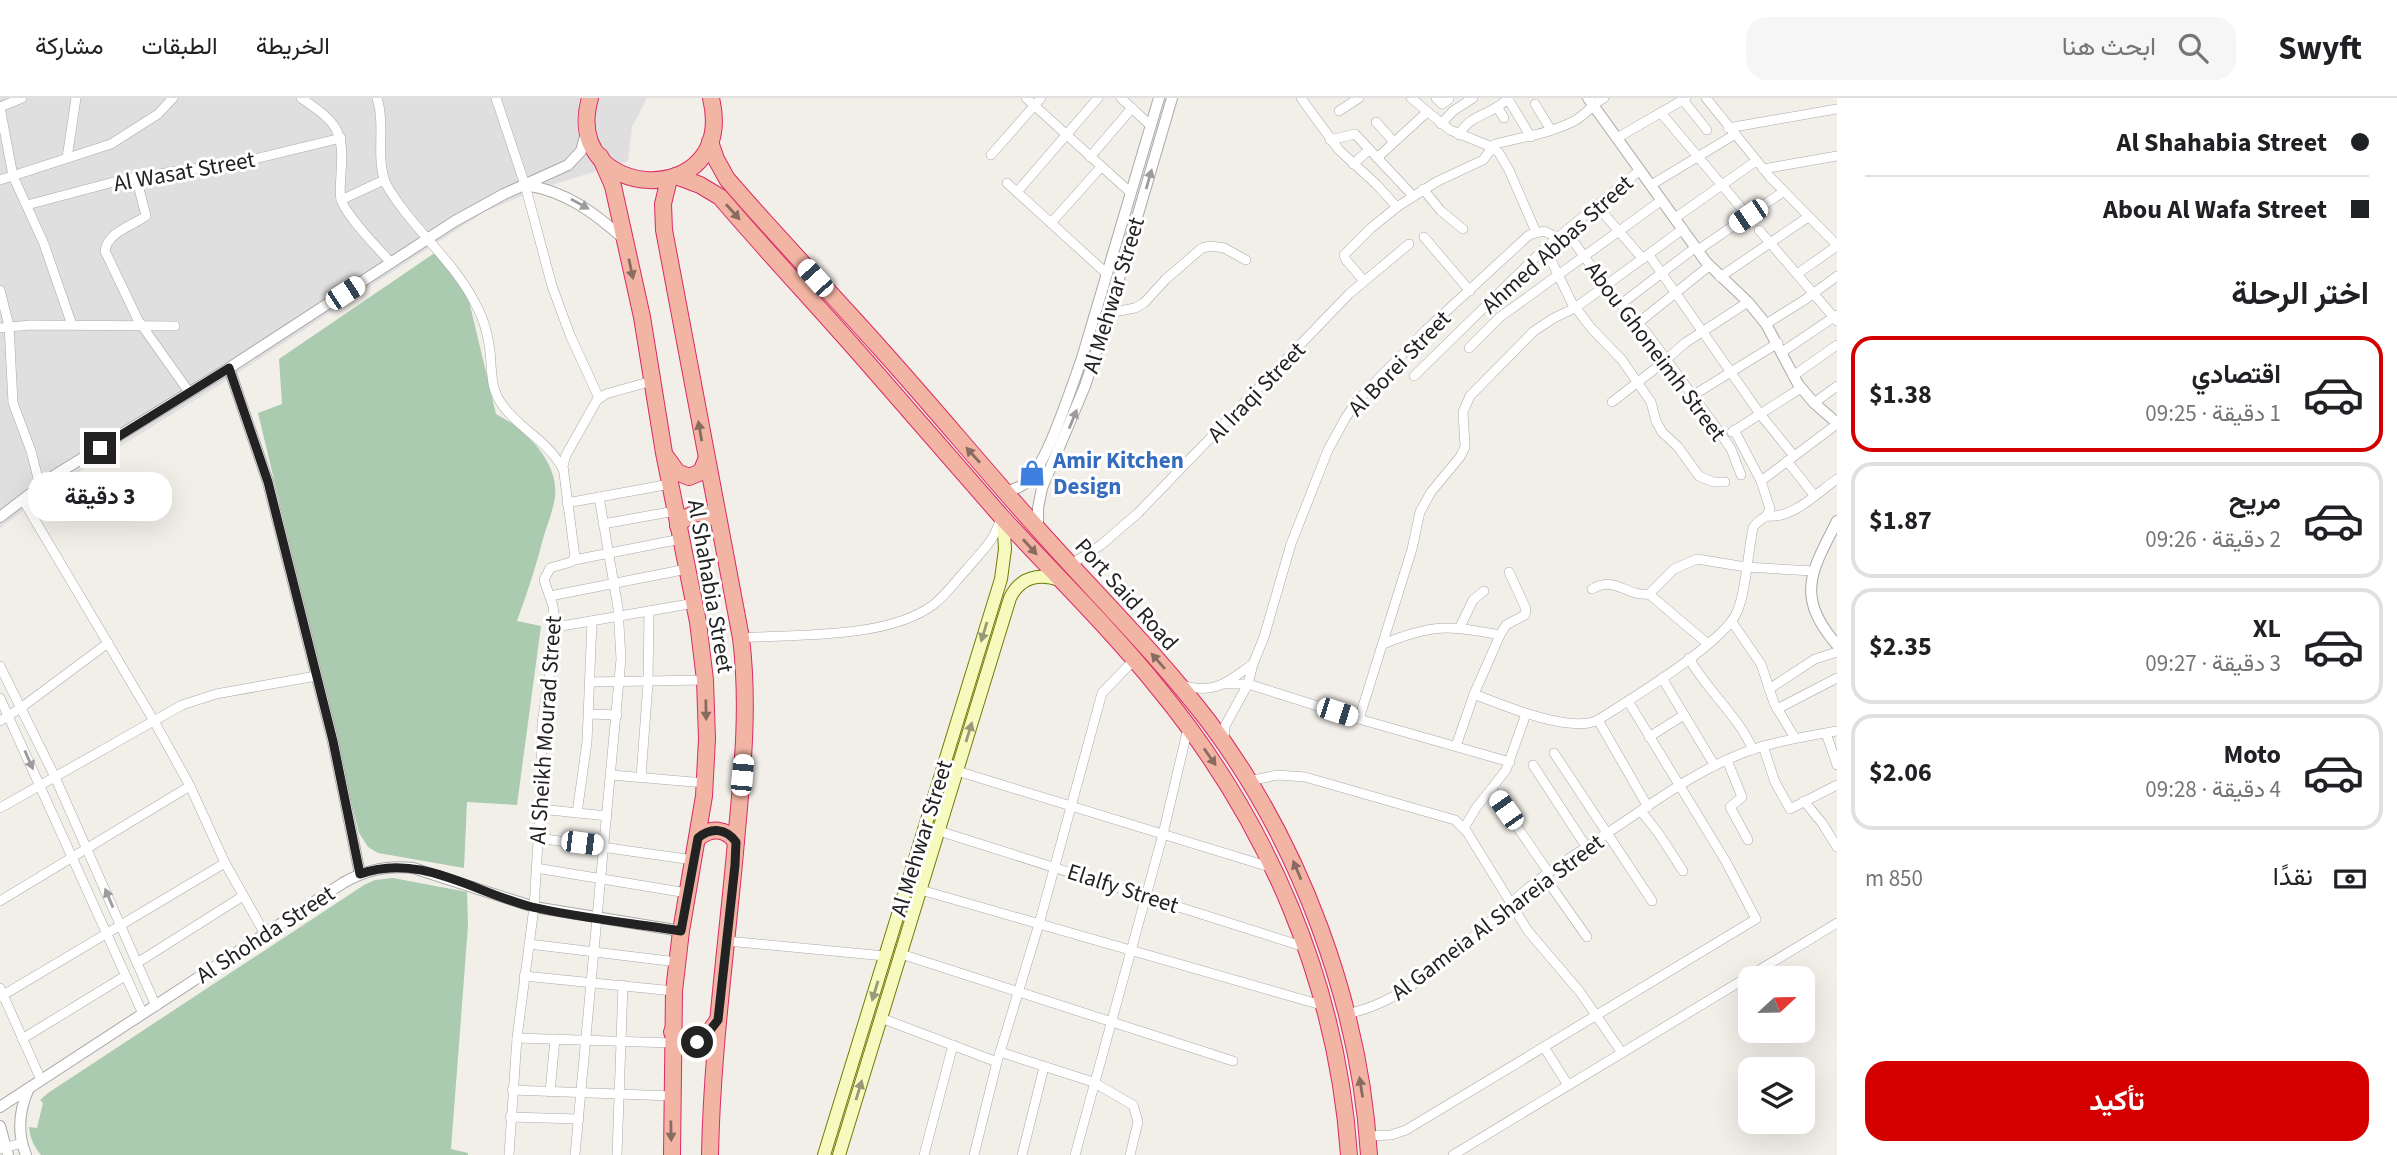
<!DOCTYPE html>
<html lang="ar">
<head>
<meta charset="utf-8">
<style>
  :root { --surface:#fff; --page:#f6f6f6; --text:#202124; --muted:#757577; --line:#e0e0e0; --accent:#d40000 }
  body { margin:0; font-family:"Source Sans 3",Vazirmatn,sans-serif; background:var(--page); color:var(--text); direction:rtl; height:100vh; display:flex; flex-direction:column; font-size:26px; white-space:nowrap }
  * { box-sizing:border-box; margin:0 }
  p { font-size:23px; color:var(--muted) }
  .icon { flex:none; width:38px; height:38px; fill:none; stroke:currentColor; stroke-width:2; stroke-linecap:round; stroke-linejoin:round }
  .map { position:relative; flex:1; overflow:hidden; direction:ltr }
  .sheet { display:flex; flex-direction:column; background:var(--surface); width:560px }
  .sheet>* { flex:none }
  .top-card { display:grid; align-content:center; height:154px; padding:0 28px; background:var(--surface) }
  .needle { width:46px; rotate:68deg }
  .controls { position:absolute; left:1738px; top:868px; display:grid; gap:14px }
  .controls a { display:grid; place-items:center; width:77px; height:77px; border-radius:14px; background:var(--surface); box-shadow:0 7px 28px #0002; font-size:35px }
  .end { position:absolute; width:32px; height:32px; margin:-16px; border:9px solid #222; background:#fff; box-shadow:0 0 0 4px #fff }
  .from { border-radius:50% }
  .bubble { position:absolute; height:49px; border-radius:21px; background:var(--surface); box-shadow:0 7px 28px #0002; font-size:23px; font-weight:700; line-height:49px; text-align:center; direction:rtl }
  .car { position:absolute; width:21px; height:42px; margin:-21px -10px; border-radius:9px; box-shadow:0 0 5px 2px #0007; background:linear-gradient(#fff 24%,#345 0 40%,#fff 0 76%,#345 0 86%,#fff 0) }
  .top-card b { display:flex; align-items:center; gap:24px; height:66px; font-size:26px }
  .top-card b+b { border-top:2px solid var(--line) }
  .top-card i { width:18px; height:18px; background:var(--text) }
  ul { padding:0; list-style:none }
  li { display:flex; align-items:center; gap:21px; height:116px; margin:0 14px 10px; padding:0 14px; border:4px solid var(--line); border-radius:21px }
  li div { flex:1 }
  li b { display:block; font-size:26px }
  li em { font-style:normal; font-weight:700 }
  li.selected { border-color:var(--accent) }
  li>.icon { width:63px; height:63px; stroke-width:1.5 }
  h2 { padding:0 28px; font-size:32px; line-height:84px }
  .pay { display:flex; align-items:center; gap:18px; height:77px; padding:0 28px; font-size:26px }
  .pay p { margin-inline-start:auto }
  .cta { display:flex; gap:14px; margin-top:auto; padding:14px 28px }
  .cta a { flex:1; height:80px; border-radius:21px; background:var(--accent); color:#fff; font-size:28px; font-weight:700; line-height:80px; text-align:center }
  header { display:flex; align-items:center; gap:42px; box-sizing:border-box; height:98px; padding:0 35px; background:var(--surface); border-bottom:2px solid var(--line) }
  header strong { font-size:33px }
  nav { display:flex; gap:38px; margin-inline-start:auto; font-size:24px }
  .search { width:490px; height:63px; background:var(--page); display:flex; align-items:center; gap:18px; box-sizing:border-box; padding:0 24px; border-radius:21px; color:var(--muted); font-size:26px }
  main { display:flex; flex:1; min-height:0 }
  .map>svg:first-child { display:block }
  .residential { fill:#e0dfdf }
  .cemetery { fill:#aacbaf }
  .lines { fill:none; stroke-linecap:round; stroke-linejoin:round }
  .minor-casing { stroke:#a9a9a9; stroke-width:10 }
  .tertiary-casing { stroke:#a9a9a9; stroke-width:12 }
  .secondary-casing { stroke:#707d05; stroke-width:14 }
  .trunk-casing { stroke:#dc2a67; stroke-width:18 }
  .minor { stroke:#fff; stroke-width:9 }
  .tertiary { stroke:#fff; stroke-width:10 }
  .secondary { stroke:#f7fabf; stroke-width:12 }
  .trunk { stroke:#f2b4a3; stroke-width:16 }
  .oneway { fill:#9c9c9c }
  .oneway2 { fill:#8a6b62 }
  .oneway3 { fill:#979978 }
  .route { stroke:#222; stroke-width:9 }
  .labels { text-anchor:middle; stroke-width:6; stroke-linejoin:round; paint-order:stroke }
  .street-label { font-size:23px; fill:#222; stroke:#fff }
  .shop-label { font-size:23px; font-weight:bold; fill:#366cbe; stroke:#fff; text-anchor:start }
</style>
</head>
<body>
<header>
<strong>Swyft</strong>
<div class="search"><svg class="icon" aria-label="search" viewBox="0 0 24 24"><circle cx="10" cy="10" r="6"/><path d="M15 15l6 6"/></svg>ابحث هنا</div>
<nav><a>الخريطة</a><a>الطبقات</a><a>مشاركة</a></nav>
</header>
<main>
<section class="sheet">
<div class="top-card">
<b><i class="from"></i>Al Shahabia Street</b>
<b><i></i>Abou Al Wafa Street</b>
</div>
<h2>اختر الرحلة</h2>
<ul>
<li class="selected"><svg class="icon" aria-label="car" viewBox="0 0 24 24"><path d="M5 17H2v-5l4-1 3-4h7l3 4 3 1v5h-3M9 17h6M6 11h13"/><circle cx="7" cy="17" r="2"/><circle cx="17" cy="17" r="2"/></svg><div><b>اقتصادي</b><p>1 دقيقة · 09:25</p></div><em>$1.38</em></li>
<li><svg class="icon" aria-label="car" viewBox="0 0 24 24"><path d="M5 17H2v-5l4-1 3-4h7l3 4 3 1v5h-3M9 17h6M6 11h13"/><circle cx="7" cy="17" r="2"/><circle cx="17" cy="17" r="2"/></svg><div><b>مريح</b><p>2 دقيقة · 09:26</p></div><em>$1.87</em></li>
<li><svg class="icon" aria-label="car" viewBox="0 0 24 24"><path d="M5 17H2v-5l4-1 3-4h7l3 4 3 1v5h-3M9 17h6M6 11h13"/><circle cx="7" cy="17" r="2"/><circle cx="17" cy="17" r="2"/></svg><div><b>XL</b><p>3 دقيقة · 09:27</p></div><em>$2.35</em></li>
<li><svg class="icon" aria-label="car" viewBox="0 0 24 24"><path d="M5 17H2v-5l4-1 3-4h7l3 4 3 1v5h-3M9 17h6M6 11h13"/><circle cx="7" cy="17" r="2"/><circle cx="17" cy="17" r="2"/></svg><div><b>Moto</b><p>4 دقيقة · 09:28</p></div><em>$2.06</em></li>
</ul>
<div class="pay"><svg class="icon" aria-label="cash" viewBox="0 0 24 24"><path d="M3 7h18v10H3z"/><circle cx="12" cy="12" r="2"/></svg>نقدًا<p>850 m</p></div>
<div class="cta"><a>تأكيد</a></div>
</section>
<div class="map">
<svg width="1837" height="1057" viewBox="0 0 1837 1057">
  <rect width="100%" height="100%" fill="#f2efe9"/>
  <polygon class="residential" points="0,0 647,0 632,29 628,63 536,92 484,114 224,284 61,385 0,430"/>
  <g class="cemetery">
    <path d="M436,154L468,199L496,316C525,331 559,363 555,399C553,413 547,427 543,441C536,468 527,496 517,523L541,528L517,707L467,704L464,770L378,755L368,749L359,735L258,315L282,306L279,261Z"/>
    <path d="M393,780L467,794L468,828L451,1051L468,1055V1057H41C34,1049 30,1040 29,1029L37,1030L43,1005L40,1002L48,995L364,787L375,782Z"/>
  </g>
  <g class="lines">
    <g class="minor-casing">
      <g id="minor">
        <path d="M301,0C335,23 345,32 341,74C341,83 339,93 341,101C345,117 379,151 391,165"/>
        <path d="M377,0C386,28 375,59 386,86C411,130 454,162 476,207C484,221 488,237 490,253C492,271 490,289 501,305C518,331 546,340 563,371"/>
        <polyline points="496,0 525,87 552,188 570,237 599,300"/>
        <polyline points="1026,0 1131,95"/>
        <polyline points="1121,0 1151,28"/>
        <polyline points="1301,0 1339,52 1376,86 1397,109"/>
        <polyline points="1411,0 1450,32 1492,49 1499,55 1509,72 1536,134"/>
        <polyline points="1436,0 1442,6 1449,1"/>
        <polyline points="1706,0 1770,79 1837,147"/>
        <polyline points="1508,1 1531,39"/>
        <polyline points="1683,2 1707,32"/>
        <polyline points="1535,6 1551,32"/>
        <polyline points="0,9 13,78 44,146 72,227"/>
        <polyline points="0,9 22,0"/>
        <polyline points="1497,9 1504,20"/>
        <polyline points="1339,13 1359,0"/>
        <polyline points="1661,15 1748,118"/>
        <polyline points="1376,24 1394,44"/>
        <polyline points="1441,26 1453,13 1473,0"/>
        <polyline points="1728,30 1837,11"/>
        <path d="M1459,37C1470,15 1494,17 1508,0"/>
        <polyline points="1617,40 1686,0"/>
        <polyline points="1330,42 1355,36 1413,98"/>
        <polyline points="991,57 1041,0"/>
        <polyline points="1090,59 1132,10"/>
        <polyline points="67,60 76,0"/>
        <polyline points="1377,60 1426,15"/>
        <polyline points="1353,66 1369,52"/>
        <polyline points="1763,71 1837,58"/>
        <path d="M136,79L146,118C134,127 107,134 105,153L138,222L189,294"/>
        <polyline points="0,82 111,46 158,16 173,0"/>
        <polyline points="1007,85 1107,176"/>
        <polyline points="1651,87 1734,37"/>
        <polyline points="1423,91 1441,113 1463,131"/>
        <polyline points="1017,94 1098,0"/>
        <polyline points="341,102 384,82"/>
        <polyline points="27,107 125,81 246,63 341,40"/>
        <polyline points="1597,108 1643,161"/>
        <polyline points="1675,120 1756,63"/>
        <polyline points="1051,125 1101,69"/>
        <polyline points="1759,132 1837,223"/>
        <polyline points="1566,133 1606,189 1646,234 1718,332 1731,351 1741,377"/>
        <polyline points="1424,139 1470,193"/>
        <polyline points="1545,150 1572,205 1592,231 1622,262 1651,304 1656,323 1662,334 1678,349 1699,378 1713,384 1725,384"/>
        <polyline points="1698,152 1783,94"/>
        <polyline points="1649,157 1760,316 1794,358"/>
        <polyline points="1797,176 1837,148"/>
        <polyline points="1720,179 1808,119"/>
        <path d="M1364,183L1346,162L1344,157L1371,130L1397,109L1436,84L1483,62L1495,46C1522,39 1549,36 1574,23C1586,17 1592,6 1604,0"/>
        <polyline points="0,192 9,228 13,305 31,353 40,388"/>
        <polyline points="1621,206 1696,149"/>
        <polyline points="1109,215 1135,210 1144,205 1166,181 1202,150 1211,148 1224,150 1246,162"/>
        <polyline points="1638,225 1709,168"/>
        <polyline points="1766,226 1806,201 1837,178"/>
        <polyline points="0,230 30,227 175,228"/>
        <polyline points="1469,250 1500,219 1662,102"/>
        <polyline points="1782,254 1837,217"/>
        <polyline points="1414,278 1545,150 1640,72"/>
        <polyline points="1793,278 1837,247"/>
        <polyline points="1692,298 1778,245"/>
        <polyline points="1612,304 1660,267 1685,245 1748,204"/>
        <polyline points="1814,305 1837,288"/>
        <polyline points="1732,334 1801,290"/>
        <polyline points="1787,363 1814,397"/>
        <polyline points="1761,383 1837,326"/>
        <polyline points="23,402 154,623 190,688 225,765 265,836"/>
        <polyline points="567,405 670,386"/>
        <path d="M1767,418C1793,421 1817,395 1837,381"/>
        <polyline points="603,426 675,413"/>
        <polyline points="574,462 681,441"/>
        <polyline points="1070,467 1101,447 1138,415 1349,196 1409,146"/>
        <path d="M1592,491C1617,477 1625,499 1649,496L1674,471L1697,461L1746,469L1813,473"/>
        <polyline points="1649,496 1708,546"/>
        <polyline points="550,498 687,471"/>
        <polyline points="1732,524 1761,566 1774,605 1795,640"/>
        <polyline points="556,529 695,505"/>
        <polyline points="1460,529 1473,502 1484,493"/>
        <path d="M741,540C797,536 887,541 933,507C946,497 955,484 966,472C981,454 995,443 1001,419"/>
        <path d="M1383,546C1432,526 1449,527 1500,537"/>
        <path d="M1689,560C1707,593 1738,617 1753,652"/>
        <polyline points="0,568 55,679 156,908"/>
        <polyline points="1662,580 1715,668"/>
        <polyline points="590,584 705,582"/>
        <polyline points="1225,586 1248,586 1359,621 1510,664"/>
        <path d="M1182,587C1216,597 1227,584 1253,566"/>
        <polyline points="1769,591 1815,561 1837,554"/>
        <path d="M1474,596C1502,607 1571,636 1598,622C1629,602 1724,545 1737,514C1746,494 1748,453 1753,430C1757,421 1767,422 1770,411L1761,383L1734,332"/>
        <polyline points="0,600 143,916"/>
        <polyline points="1777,611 1837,580"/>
        <polyline points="589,616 617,617"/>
        <polyline points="1359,621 1412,451 1420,414 1431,394 1460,359 1465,349 1463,314 1470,298 1534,233 1554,220 1575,210 1683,131"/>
        <polyline points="1598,622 1648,709"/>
        <polyline points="0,623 22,609 108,545"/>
        <polyline points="1826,635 1837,667"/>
        <polyline points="1649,639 1684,617"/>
        <polyline points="1224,643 1225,628 1248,586 1253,566 1264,539 1291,446 1328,352 1346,319 1358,302 1426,232 1529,137 1544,133 1558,140"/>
        <polyline points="1456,648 1474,596 1500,537 1506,527 1525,517 1526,511 1509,474"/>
        <polyline points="1763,648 1775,684 1790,711 1837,687"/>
        <polyline points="1554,655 1652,803"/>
        <polyline points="1727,662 1742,699 1730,709 1748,742"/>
        <polyline points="1533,667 1587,750"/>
        <polyline points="957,673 1273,770"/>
        <polyline points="611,677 705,685"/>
        <polyline points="641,679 648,585 649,513"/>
        <polyline points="1249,683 1277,677 1305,679 1455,722 1467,734 1528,833 1580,894 1622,955"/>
        <polyline points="1491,691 1549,775"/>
        <polyline points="1804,703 1822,725 1837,749"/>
        <polyline points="0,710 182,607 216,596 316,578"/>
        <polyline points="540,711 607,718"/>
        <polyline points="1641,713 1659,736 1683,773"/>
        <polyline points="577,715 587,644 592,523"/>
        <polyline points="1464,730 1476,710 1506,672 1526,616"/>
        <polyline points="939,733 1305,849"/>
        <polyline points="538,740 693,762"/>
        <polyline points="536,770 687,795"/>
        <polyline points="1544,778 1587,839"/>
        <polyline points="921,792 1325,908"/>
        <polyline points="0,803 190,688"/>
        <polyline points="727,843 885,858"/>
        <polyline points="529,846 677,864"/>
        <polyline points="901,856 1233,963"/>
        <polyline points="137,865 243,798"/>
        <polyline points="524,878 674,893"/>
        <polyline points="0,890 41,982"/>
        <polyline points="0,899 225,765"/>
        <path d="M1345,916C1412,905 1477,833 1527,791C1552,770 1580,754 1606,736C1653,705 1700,669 1754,651C1781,642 1809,638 1837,633"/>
        <polyline points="881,920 997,964"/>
        <polyline points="517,940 672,945"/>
        <polyline points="22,941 125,878"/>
        <polyline points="1544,949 1568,987"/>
        <polyline points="1000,954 1093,984 1133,1007 1138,1024 1130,1057"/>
        <polyline points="512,992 672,998"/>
        <polyline points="550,994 555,941"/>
        <polyline points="510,1019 579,1021"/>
        <polyline points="1368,1038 1391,1037 1406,1032 1756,821 1725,762 1628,603"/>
        <polyline points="0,1051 22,1045"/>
        <polyline points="509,1057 517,940 534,809 541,695 542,625 556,534 553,508 544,482 550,470 571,464 575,459 563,368 566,357 597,302 606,296 652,283"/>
        <polyline points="575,1057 621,561 618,510 599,399"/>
        <polyline points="617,1057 623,887"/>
        <polyline points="924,1057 953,947"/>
        <polyline points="974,1057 997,964 1039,826 1102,595 1134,562"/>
        <polyline points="1022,1057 1044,969"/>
        <polyline points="1075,1057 1163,736 1188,630"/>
        <polyline points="1453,1057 1837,825"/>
      </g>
    </g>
    <g class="tertiary-casing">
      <g id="tertiary">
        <polyline points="1588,0 1706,164 1748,204 1766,226 1798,286 1814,305 1837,325"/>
        <path d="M525,87C566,93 595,115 625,142"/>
        <polyline points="229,270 268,384 333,643 360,776"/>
        <path d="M1004,393C1014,392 1022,389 1029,382C1048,362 1072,288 1082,260L1159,0"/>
        <polyline points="0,419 55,377 229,270 455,123 504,96 568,67 581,53 587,31"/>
        <path d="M1837,423C1811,474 1795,498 1837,547"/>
        <polyline points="1038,431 1038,410 1042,390 1085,288 1109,215 1172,0"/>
        <path d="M0,1009L343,785C365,772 387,767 413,770L534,809L681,833"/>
        <polyline points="0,1028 8,1057"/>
        <path d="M26,1057C17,1035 19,1012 29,990"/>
      </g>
    </g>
    <g class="secondary-casing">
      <g id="secondary">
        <polyline points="824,1057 1001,481 1005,451 1003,420"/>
        <path d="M839,1057L1010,500C1020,479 1039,475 1060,482"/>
      </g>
    </g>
    <g class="trunk-casing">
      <g id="trunk">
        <path d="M590,0C560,105 738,114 711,0"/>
        <path d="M710,44L716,61L727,81C777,139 830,194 880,250C934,310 985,372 1038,431C1095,495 1157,556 1209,624C1300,745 1360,906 1369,1057"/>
        <polyline points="600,58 613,88 642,219 664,355 698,524 705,582 707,641 704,698 681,833 674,893 672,1057"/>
        <path d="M676,78L700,87L720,99C767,154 817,207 865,262C910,313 955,366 1000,417C1053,475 1110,530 1159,591C1268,724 1337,884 1349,1057"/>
        <path d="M669,81L663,106L664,132L741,540C749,605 743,668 737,732C728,840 712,948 710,1057"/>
        <polyline points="667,360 677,374 689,379 701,374 706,362"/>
        <path d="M678,428C688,414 703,411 717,421"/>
        <path d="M698,740C711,729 726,730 736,744"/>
        <path d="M672,934C688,957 707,939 718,922"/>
      </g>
    </g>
    <use href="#minor" class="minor"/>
    <use href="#tertiary" class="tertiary"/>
    <use href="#secondary" class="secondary"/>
    <use href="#trunk" class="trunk"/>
  </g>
  <defs><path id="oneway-solid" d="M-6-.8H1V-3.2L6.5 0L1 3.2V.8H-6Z" transform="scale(1.75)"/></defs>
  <g class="oneway">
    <use href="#oneway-solid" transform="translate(1149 81) rotate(-74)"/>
    <use href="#oneway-solid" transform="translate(580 106) rotate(29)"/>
    <use href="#oneway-solid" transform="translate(1073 321) rotate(-68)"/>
    <use href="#oneway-solid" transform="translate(29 662) rotate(66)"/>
    <use href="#oneway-solid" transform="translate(109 800) rotate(-113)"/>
  </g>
  <g class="oneway2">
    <use href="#oneway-solid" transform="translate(733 114) rotate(48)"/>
    <use href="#oneway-solid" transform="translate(631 171) rotate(78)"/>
    <use href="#oneway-solid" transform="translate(700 333) rotate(-100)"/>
    <use href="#oneway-solid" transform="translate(973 357) rotate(-132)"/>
    <use href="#oneway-solid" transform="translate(1030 449) rotate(48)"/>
    <use href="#oneway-solid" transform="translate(1158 563) rotate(-131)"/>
    <use href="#oneway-solid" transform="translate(706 612) rotate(89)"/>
    <use href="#oneway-solid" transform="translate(1210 659) rotate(55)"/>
    <use href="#oneway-solid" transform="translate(1297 772) rotate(-113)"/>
    <use href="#oneway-solid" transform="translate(1361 989) rotate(-99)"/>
    <use href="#oneway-solid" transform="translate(671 1033) rotate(89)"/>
  </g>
  <g class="oneway3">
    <use href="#oneway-solid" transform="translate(984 534) rotate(107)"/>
    <use href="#oneway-solid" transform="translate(969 634) rotate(-73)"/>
    <use href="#oneway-solid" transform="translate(875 893) rotate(107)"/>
    <use href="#oneway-solid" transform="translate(859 992) rotate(-73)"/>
  </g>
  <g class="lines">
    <path class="route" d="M100,350L229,270L268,384L333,643L360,776C420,754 475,795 532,809C580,820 632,825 681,833L698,740C711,729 726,730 736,744L735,767L718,922L704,940L697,944"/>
  </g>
  <defs>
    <g id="shop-bare" transform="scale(2.1)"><path d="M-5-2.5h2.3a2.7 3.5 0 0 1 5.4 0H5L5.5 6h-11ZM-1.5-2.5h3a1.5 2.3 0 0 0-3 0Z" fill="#3f7fe0" stroke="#fff" stroke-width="2.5" paint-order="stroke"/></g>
  </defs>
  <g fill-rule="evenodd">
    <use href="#shop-bare" x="1032" y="375"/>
  </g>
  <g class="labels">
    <g class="street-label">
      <text transform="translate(184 73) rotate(-10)" y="8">Al Wasat Street</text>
      <text transform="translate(1557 146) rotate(-42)" y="8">Ahmed Abbas Street</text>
      <text transform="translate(1113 197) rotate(-73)" y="8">Al Mehwar Street</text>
      <text transform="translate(1656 253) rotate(53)" y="8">Abou Ghoneimh Street</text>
      <text transform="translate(1399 265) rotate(-46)" y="8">Al Borei Street</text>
      <text transform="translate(1256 294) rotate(-46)" y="8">Al Iraqi Street</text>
      <text transform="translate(711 488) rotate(80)" y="8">Al Shahabia Street</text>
      <text transform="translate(1127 496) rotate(48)" y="8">Port Said Road</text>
      <text transform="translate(545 632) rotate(-86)" y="8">Al Sheikh Mourad Street</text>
      <text transform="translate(921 740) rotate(-73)" y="8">Al Mehwar Street</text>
      <text transform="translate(1123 790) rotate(18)" y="8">Elalfy Street</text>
      <text transform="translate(1497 819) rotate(-37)" y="8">Al Gameia Al Shareia Street</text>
      <text transform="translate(265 836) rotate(-33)" y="8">Al Shohda Street</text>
    </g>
    <g class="shop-label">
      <text x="1053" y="370">Amir Kitchen<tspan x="1053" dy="26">Design</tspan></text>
    </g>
  </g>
</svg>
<div class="controls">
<a><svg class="needle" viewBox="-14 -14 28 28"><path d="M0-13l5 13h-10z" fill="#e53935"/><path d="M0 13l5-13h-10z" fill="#757577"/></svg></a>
<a><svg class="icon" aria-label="layers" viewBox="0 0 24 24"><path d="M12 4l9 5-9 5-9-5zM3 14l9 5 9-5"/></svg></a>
</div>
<i class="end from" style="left:697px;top:944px"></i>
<i class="end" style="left:100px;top:350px"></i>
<div class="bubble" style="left:28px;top:374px;width:144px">3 دقيقة</div>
<i class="car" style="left:1748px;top:118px;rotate:236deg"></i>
<i class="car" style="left:815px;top:180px;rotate:318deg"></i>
<i class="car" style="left:345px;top:195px;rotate:57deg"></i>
<i class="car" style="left:1337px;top:614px;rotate:108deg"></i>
<i class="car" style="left:742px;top:677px;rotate:5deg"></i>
<i class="car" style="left:1506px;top:712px;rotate:325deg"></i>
<i class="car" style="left:582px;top:745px;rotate:97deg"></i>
</div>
</main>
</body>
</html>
